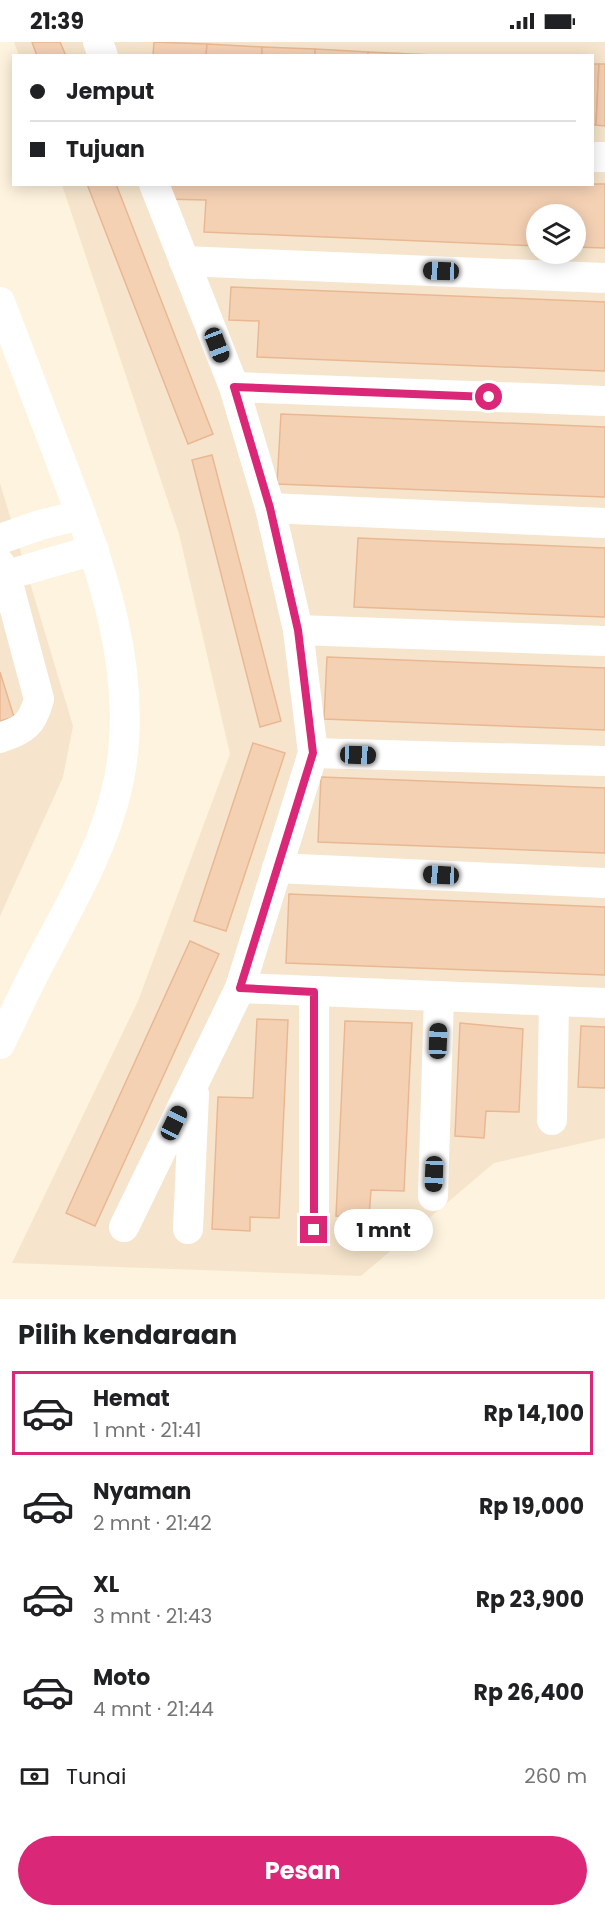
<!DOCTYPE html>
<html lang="id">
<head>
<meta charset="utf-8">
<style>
  :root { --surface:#fff; --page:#f6f6f6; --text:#202124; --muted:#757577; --line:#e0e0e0; --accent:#db2777 }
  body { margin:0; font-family:Poppins,sans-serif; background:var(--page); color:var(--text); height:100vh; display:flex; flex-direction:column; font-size:22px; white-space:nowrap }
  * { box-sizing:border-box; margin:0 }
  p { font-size:20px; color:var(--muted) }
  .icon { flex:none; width:33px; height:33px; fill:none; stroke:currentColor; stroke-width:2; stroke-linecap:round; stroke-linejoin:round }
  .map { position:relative; height:1257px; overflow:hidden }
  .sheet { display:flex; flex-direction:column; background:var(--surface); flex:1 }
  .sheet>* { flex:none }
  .hud { position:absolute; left:12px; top:12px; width:582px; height:132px; border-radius:0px; box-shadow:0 3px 15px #0003; display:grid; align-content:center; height:132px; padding:0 18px; background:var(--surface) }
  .controls { position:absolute; left:526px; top:162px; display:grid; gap:12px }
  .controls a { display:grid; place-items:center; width:60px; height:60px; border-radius:50%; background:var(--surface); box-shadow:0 3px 15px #0003; font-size:30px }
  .end { position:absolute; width:27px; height:27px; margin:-14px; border:8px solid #db2777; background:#fff; box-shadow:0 0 0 3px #fff }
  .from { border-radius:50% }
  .bubble { position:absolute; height:42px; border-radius:21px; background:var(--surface); box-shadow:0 3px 15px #0003; font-size:20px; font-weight:700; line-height:42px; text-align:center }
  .car { position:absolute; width:18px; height:36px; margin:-18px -9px; border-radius:8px; box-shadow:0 0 4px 2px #0007; background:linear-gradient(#222 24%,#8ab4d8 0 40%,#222 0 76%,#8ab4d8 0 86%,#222 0) }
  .hud b { display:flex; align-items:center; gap:21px; height:57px; font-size:22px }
  .hud b+b { border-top:2px solid var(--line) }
  .hud i { width:15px; height:15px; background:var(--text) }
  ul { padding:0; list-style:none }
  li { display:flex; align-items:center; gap:18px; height:84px; margin:0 12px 9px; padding:0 6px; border:3px solid transparent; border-radius:0px }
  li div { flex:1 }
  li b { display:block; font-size:22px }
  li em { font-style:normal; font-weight:700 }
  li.active { border-color:var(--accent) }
  li>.icon { width:54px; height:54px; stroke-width:1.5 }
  h2 { padding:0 18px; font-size:27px; line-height:72px }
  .pay { display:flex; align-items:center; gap:15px; height:66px; padding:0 18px; font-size:22px }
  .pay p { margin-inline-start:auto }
  .action { display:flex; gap:12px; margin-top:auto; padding:12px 18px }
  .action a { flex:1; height:69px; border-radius:36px; background:var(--accent); color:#fff; font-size:24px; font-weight:700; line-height:69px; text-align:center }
  .status { display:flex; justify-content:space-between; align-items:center; height:42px; padding:0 30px; background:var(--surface); direction:ltr }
  .status svg { height:16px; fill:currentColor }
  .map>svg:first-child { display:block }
  .residential { fill:#f6e5cc; fill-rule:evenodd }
  .building { fill:#f5d1b4; stroke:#e9b893; stroke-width:1.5 }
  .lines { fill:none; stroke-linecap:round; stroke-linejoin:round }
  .street { stroke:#fff; stroke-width:30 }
  .route { stroke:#db2777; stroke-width:8 }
</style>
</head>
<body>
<div class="status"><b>21:39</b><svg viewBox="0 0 49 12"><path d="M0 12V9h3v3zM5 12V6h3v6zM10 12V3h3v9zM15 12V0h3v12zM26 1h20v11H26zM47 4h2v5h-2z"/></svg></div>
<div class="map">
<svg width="605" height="1257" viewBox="0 0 605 1257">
  <rect width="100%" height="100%" fill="#fef3de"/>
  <g class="residential">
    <path d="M14,0H605V1096L494,1121L361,1234L12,1221L138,959L230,712L179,492L62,143L592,142V14H19ZM537,172H576V212H537Z"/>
    <polygon points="0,441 73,684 63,735 0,874"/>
  </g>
  <g class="building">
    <polygon points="32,0 60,0 66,14 37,14"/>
    <polygon points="154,0 207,2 206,14 153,14"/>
    <polygon points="207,2 262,5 262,14 206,14"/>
    <polygon points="262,5 315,7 315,14 262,14"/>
    <polygon points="315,7 368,10 368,14 315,14"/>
    <polygon points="368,10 434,13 368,14"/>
    <polygon points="592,22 599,22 596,83 592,83"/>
    <polygon points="599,22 605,22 605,84 596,83"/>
    <polygon points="87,142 116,142 213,392 188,402"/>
    <polygon points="166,142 605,142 605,206 576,205 576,172 537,172 537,204 204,190 206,158 165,157"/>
    <polygon points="231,245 605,260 605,329 257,315 259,279 229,278"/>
    <polygon points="281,372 605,385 605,455 277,442"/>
    <polygon points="212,413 281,679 260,685 192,418"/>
    <polygon points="358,496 605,506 605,575 354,565"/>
    <polygon points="327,615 605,626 605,688 324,677"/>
    <polygon points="0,630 14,675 0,679"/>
    <polygon points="253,701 285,711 226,889 194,879"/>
    <polygon points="321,735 605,746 605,811 318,800"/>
    <polygon points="289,852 605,865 605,933 286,921"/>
    <polygon points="190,899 219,912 95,1184 66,1171"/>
    <polygon points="257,977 288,978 279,1176 250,1175 250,1189 212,1187 218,1055 253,1056"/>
    <polygon points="345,979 412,981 404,1149 371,1148 369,1175 336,1174"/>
    <polygon points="460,981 523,987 519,1070 486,1069 484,1096 455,1094"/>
    <polygon points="581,984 605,985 605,1046 578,1045"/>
  </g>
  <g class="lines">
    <g class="street">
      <polyline points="98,0 103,14"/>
      <polyline points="592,115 605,115"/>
      <polyline points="184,219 605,236"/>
      <path d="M0,260C20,313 40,365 60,417C99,519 142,631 118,742C104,806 70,863 40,920C26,947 13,975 0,1002"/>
      <polyline points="234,345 605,359"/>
      <polyline points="270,466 605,481"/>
      <polyline points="0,497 40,483 81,473"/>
      <path d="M0,522L6,534L39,657C32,683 25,687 0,696"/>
      <polyline points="0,535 94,508"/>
      <polyline points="298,588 605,599"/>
      <polyline points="313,711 605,719"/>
      <polyline points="277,826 605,841"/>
      <polyline points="240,946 605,961"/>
      <polyline points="552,1078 554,959"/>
      <polyline points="433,1154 439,954"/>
      <polyline points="124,1185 240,946 313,711 298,588 270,466 234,345 154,142"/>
      <polyline points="188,1187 194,1052"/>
      <polyline points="314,1188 314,949"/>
    </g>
  </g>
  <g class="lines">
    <polyline class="route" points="314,1188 314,950 240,946 313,711 298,588 270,466 234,345 489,355"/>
  </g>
</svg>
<div class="controls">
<a><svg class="icon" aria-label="layers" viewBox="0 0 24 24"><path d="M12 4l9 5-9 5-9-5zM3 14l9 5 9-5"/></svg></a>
</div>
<i class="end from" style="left:489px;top:355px"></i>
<i class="end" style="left:314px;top:1188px"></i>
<div class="bubble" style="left:334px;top:1167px;width:99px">1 mnt</div>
<i class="car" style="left:441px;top:229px;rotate:272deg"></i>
<i class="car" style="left:217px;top:303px;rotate:159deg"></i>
<i class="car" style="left:358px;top:713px;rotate:92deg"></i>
<i class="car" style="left:441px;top:833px;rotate:273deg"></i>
<i class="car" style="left:438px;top:999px;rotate:2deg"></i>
<i class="car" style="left:174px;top:1081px;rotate:26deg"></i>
<i class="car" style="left:434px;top:1132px;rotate:182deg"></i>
<div class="hud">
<b><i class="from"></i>Jemput</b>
<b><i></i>Tujuan</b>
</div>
</div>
<section class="sheet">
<h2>Pilih kendaraan</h2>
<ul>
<li class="active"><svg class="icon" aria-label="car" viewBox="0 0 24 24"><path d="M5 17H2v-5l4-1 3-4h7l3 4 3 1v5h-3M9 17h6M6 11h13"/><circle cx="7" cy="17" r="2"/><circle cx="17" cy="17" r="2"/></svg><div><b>Hemat</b><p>1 mnt · 21:41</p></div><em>Rp 14,100</em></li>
<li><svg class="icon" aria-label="car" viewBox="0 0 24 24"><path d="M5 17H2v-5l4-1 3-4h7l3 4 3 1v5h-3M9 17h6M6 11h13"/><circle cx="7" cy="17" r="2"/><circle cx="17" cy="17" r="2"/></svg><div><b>Nyaman</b><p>2 mnt · 21:42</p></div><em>Rp 19,000</em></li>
<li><svg class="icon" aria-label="car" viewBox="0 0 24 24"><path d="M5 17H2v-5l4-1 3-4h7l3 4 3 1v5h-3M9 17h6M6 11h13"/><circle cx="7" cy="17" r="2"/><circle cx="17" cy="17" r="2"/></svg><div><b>XL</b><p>3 mnt · 21:43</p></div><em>Rp 23,900</em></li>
<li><svg class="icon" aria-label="car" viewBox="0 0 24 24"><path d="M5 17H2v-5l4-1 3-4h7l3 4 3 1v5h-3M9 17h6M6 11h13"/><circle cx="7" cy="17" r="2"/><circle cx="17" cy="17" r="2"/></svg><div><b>Moto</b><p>4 mnt · 21:44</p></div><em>Rp 26,400</em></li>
</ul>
<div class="pay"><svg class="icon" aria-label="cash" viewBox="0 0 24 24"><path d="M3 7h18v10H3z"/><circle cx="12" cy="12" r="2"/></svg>Tunai<p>260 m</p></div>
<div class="action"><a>Pesan</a></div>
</section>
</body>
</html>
